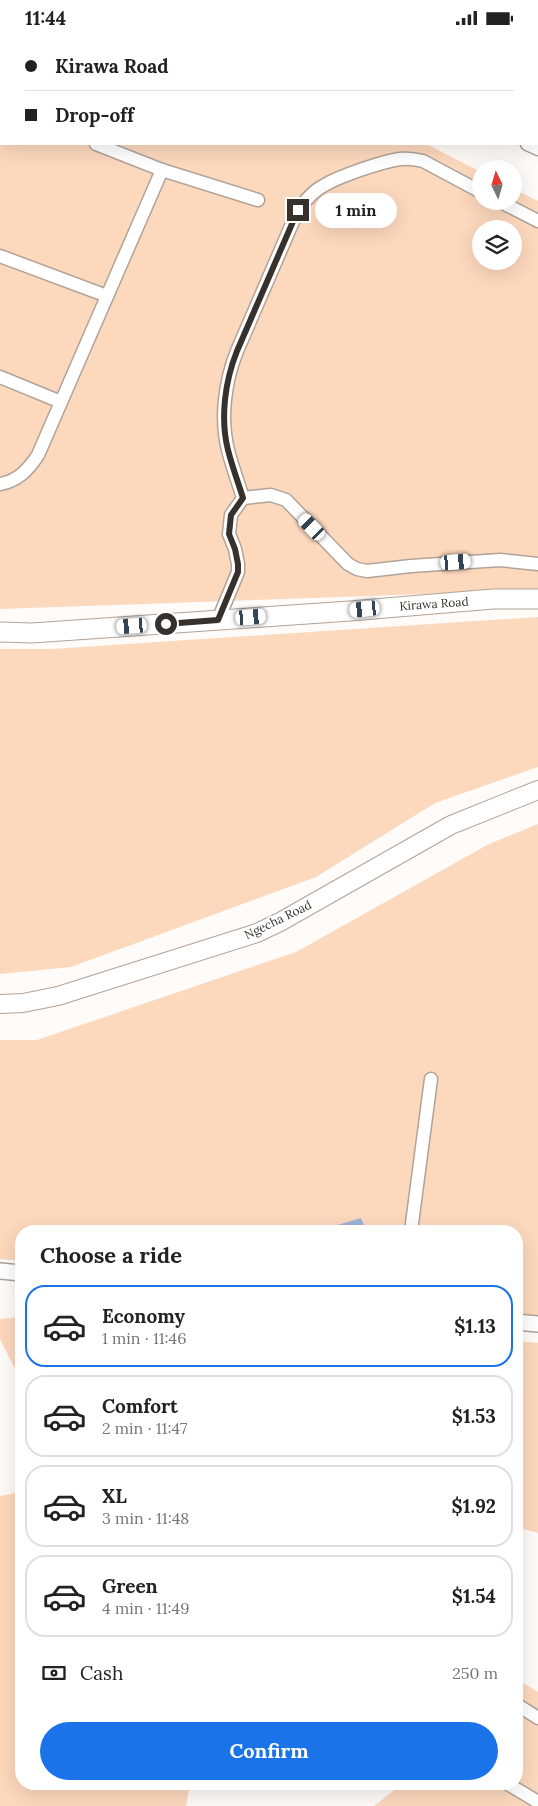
<!DOCTYPE html>
<html lang="en">
<head>
<meta charset="utf-8">
<style>
  :root { --surface:#fff; --page:#f2f2f2; --text:#222; --muted:#767676; --line:#e0e0e0; --accent:#1a73e8 }
  body { margin:0; font-family:Lora,serif; background:var(--page); color:var(--text); height:100vh; display:flex; flex-direction:column; font-size:19px; white-space:nowrap }
  * { box-sizing:border-box; margin:0 }
  p { font-size:16px; color:var(--muted) }
  .icon { flex:none; width:28px; height:28px; fill:none; stroke:currentColor; stroke-width:2; stroke-linecap:round; stroke-linejoin:round }
  .map { position:relative; flex:1; overflow:hidden }
  .panel { position:absolute; left:15px; top:1190px; width:508px; height:565px; display:flex; flex-direction:column; background:var(--surface); border-radius:20px; box-shadow:0 5px 20px #0002 }
  .panel>* { flex:none }
  .guide { position:absolute; left:0px; top:0px; width:539px; height:110px; box-shadow:0 5px 20px #0002; display:grid; align-content:center; height:110px; padding:0 25px; background:var(--surface) }
  .needle { width:32px; rotate:355deg }
  .tools { position:absolute; left:472px; top:125px; display:grid; gap:10px }
  .tools a { display:grid; place-items:center; width:50px; height:50px; border-radius:50%; background:var(--surface); box-shadow:0 5px 20px #0002; font-size:25px }
  .end { position:absolute; width:22px; height:22px; margin:-11px; border:6px solid #37312d; background:#fff; box-shadow:0 0 0 2px #fff }
  .from { border-radius:50% }
  .bubble { position:absolute; height:35px; border-radius:18px; background:var(--surface); box-shadow:0 5px 20px #0002; font-size:16px; font-weight:700; line-height:35px; text-align:center }
  .car { position:absolute; width:15px; height:30px; margin:-15px -8px; border-radius:6px; box-shadow:0 0 4px 1px #0007; background:linear-gradient(#fff 24%,#345 0 40%,#fff 0 76%,#345 0 86%,#fff 0) }
  .guide b { display:flex; align-items:center; gap:18px; height:48px; font-size:19px }
  .guide b+b { border-top:1px solid var(--line) }
  .guide i { width:12px; height:12px; background:var(--text) }
  ul { padding:0; list-style:none }
  li { display:flex; align-items:center; gap:15px; height:82px; margin:0 10px 8px; padding:0 15px; border:2px solid var(--line); border-radius:20px }
  li div { flex:1 }
  li b { display:block; font-size:19px }
  li em { font-style:normal; font-weight:700 }
  li.selected { border-color:var(--accent) }
  li>.icon { width:45px; height:45px; stroke-width:1.5 }
  h2 { padding:0 25px; font-size:22px; line-height:60px }
  .pay { display:flex; align-items:center; gap:12px; height:55px; padding:0 25px; font-size:19px }
  .pay p { margin-inline-start:auto }
  .button { display:flex; gap:10px; margin-top:auto; padding:10px 25px }
  .button a { flex:1; height:58px; border-radius:30px; background:var(--accent); color:#fff; font-size:20px; font-weight:700; line-height:58px; text-align:center }
  .status { display:flex; justify-content:space-between; align-items:center; height:35px; padding:0 25px; background:var(--surface); direction:ltr }
  .status svg { height:14px; fill:currentColor }
  .map>svg:first-child { display:block }
  .green { fill:#fcd8bd; fill-rule:evenodd }
  .water { fill:#9fb3d8 }
  .lines { fill:none; stroke-linecap:round; stroke-linejoin:round }
  .minor-casing { stroke:#b1a399; stroke-width:15 }
  .tertiary-casing { stroke:#b1a399; stroke-width:18 }
  .secondary-casing { stroke:#b1a399; stroke-width:20 }
  .primary-casing { stroke:#b1a399; stroke-width:21 }
  .minor { stroke:#fff; stroke-width:12 }
  .tertiary { stroke:#fff; stroke-width:15 }
  .secondary { stroke:#fff; stroke-width:18 }
  .primary { stroke:#fff; stroke-width:19 }
  .route { stroke:#37312d; stroke-width:6 }
  .labels { text-anchor:middle; stroke-width:4; stroke-linejoin:round; paint-order:stroke }
  .street-label { font-size:12px; fill:#37312d; stroke:#fff }
</style>
</head>
<body>
<div class="status"><b>11:44</b><svg viewBox="0 0 49 12"><path d="M0 12V9h3v3zM5 12V6h3v6zM10 12V3h3v9zM15 12V0h3v12zM26 1h20v11H26zM47 4h2v5h-2z"/></svg></div>
<div class="map">
<svg width="538" height="1771" viewBox="0 0 538 1771">
  <rect width="100%" height="100%" fill="#fefbf9"/>
  <g class="green">
    <path d="M0,0L208,1H1V109H426L481,137V166H514V154L538,166V555L0,574ZM481,194H514V226H481Z"/>
    <polygon points="538,582 538,732 435,768 316,842 71,932 0,939 0,614 52,614"/>
    <polygon points="538,789 538,1281 516,1278 516,1196 21,1196 21,1226 0,1224 0,1005 37,1005 296,917 489,809"/>
    <polygon points="21,1282 21,1366 16,1336 0,1304 0,1284"/>
    <polygon points="516,1306 538,1308 538,1498 516,1492"/>
    <polygon points="21,1457 21,1749 190,1749 186,1771 0,1771 0,1461"/>
    <polygon points="516,1644 538,1657 538,1674 516,1668"/>
    <polygon points="516,1674 538,1680 538,1771 374,1771 402,1749 516,1749"/>
  </g>
  <polygon class="water" points="361,1183 364,1190 338,1196 337,1190"/>
  <g class="lines">
    <g class="minor-casing">
      <g id="minor">
        <polyline points="300,0 303,1"/>
        <polyline points="0,71 1,71"/>
        <polyline points="96,109 162,135 258,165"/>
        <polyline points="527,109 538,114"/>
        <polyline points="499,166 538,186"/>
        <polyline points="0,221 107,261"/>
        <polyline points="0,342 61,367"/>
        <path d="M0,449C18,446 28,435 38,420L162,135"/>
        <path d="M243,463C238,447 232,431 228,415C220,383 225,346 237,316L298,175C305,166 313,156 323,151C339,141 381,127 400,124C408,123 415,124 423,126L481,157"/>
        <polyline points="243,463 271,460 286,465 348,529 357,534 367,536 411,531 500,525 538,529"/>
        <polyline points="218,585 238,537 238,529 235,514 229,499 231,480 243,463"/>
        <polyline points="411,1196 431,1044"/>
        <polyline points="516,1669 538,1683"/>
        <polyline points="508,1749 538,1767"/>
      </g>
    </g>
    <g class="tertiary-casing">
      <g id="tertiary">
        <polyline points="0,1236 21,1238"/>
        <polyline points="516,1287 538,1289"/>
      </g>
    </g>
    <g class="secondary-casing">
      <polyline id="secondary" points="0,969 23,968 58,961 257,898 280,887 451,790 538,755"/>
    </g>
    <g class="primary-casing">
      <polyline id="primary" points="0,597 32,598 350,576 493,564 538,564"/>
    </g>
    <use href="#minor" class="minor"/>
    <use href="#tertiary" class="tertiary"/>
    <use href="#secondary" class="secondary"/>
    <use href="#primary" class="primary"/>
  </g>
  <g class="lines">
    <path class="route" d="M166,589L218,585L238,537V529L235,514L229,499L231,480L243,463C238,447 232,431 228,415C220,383 225,346 237,316L298,175"/>
  </g>
  <g class="labels">
    <g class="street-label">
      <text transform="translate(434 569) rotate(-4)" y="4">Kirawa Road</text>
      <text transform="translate(278 885) rotate(-26)" y="4">Ngecha Road</text>
    </g>
  </g>
</svg>
<div class="tools">
<a><svg class="needle" viewBox="-14 -14 28 28"><path d="M0-13l5 13h-10z" fill="#e53935"/><path d="M0 13l5-13h-10z" fill="#767676"/></svg></a>
<a><svg class="icon" aria-label="layers" viewBox="0 0 24 24"><path d="M12 4l9 5-9 5-9-5zM3 14l9 5 9-5"/></svg></a>
</div>
<i class="end from" style="left:166px;top:589px"></i>
<i class="end" style="left:298px;top:175px"></i>
<div class="bubble" style="left:315px;top:158px;width:82px">1 min</div>
<i class="car" style="left:312px;top:492px;rotate:316deg"></i>
<i class="car" style="left:456px;top:527px;rotate:85deg"></i>
<i class="car" style="left:365px;top:574px;rotate:264deg"></i>
<i class="car" style="left:251px;top:582px;rotate:86deg"></i>
<i class="car" style="left:132px;top:591px;rotate:266deg"></i>
<div class="guide">
<b><i class="from"></i>Kirawa Road</b>
<b><i></i>Drop-off</b>
</div>
<section class="panel">
<h2>Choose a ride</h2>
<ul>
<li class="selected"><svg class="icon" aria-label="car" viewBox="0 0 24 24"><path d="M5 17H2v-5l4-1 3-4h7l3 4 3 1v5h-3M9 17h6M6 11h13"/><circle cx="7" cy="17" r="2"/><circle cx="17" cy="17" r="2"/></svg><div><b>Economy</b><p>1 min · 11:46</p></div><em>$1.13</em></li>
<li><svg class="icon" aria-label="car" viewBox="0 0 24 24"><path d="M5 17H2v-5l4-1 3-4h7l3 4 3 1v5h-3M9 17h6M6 11h13"/><circle cx="7" cy="17" r="2"/><circle cx="17" cy="17" r="2"/></svg><div><b>Comfort</b><p>2 min · 11:47</p></div><em>$1.53</em></li>
<li><svg class="icon" aria-label="car" viewBox="0 0 24 24"><path d="M5 17H2v-5l4-1 3-4h7l3 4 3 1v5h-3M9 17h6M6 11h13"/><circle cx="7" cy="17" r="2"/><circle cx="17" cy="17" r="2"/></svg><div><b>XL</b><p>3 min · 11:48</p></div><em>$1.92</em></li>
<li><svg class="icon" aria-label="car" viewBox="0 0 24 24"><path d="M5 17H2v-5l4-1 3-4h7l3 4 3 1v5h-3M9 17h6M6 11h13"/><circle cx="7" cy="17" r="2"/><circle cx="17" cy="17" r="2"/></svg><div><b>Green</b><p>4 min · 11:49</p></div><em>$1.54</em></li>
</ul>
<div class="pay"><svg class="icon" aria-label="cash" viewBox="0 0 24 24"><path d="M3 7h18v10H3z"/><circle cx="12" cy="12" r="2"/></svg>Cash<p>250 m</p></div>
<div class="button"><a>Confirm</a></div>
</section>
</div>
</body>
</html>
